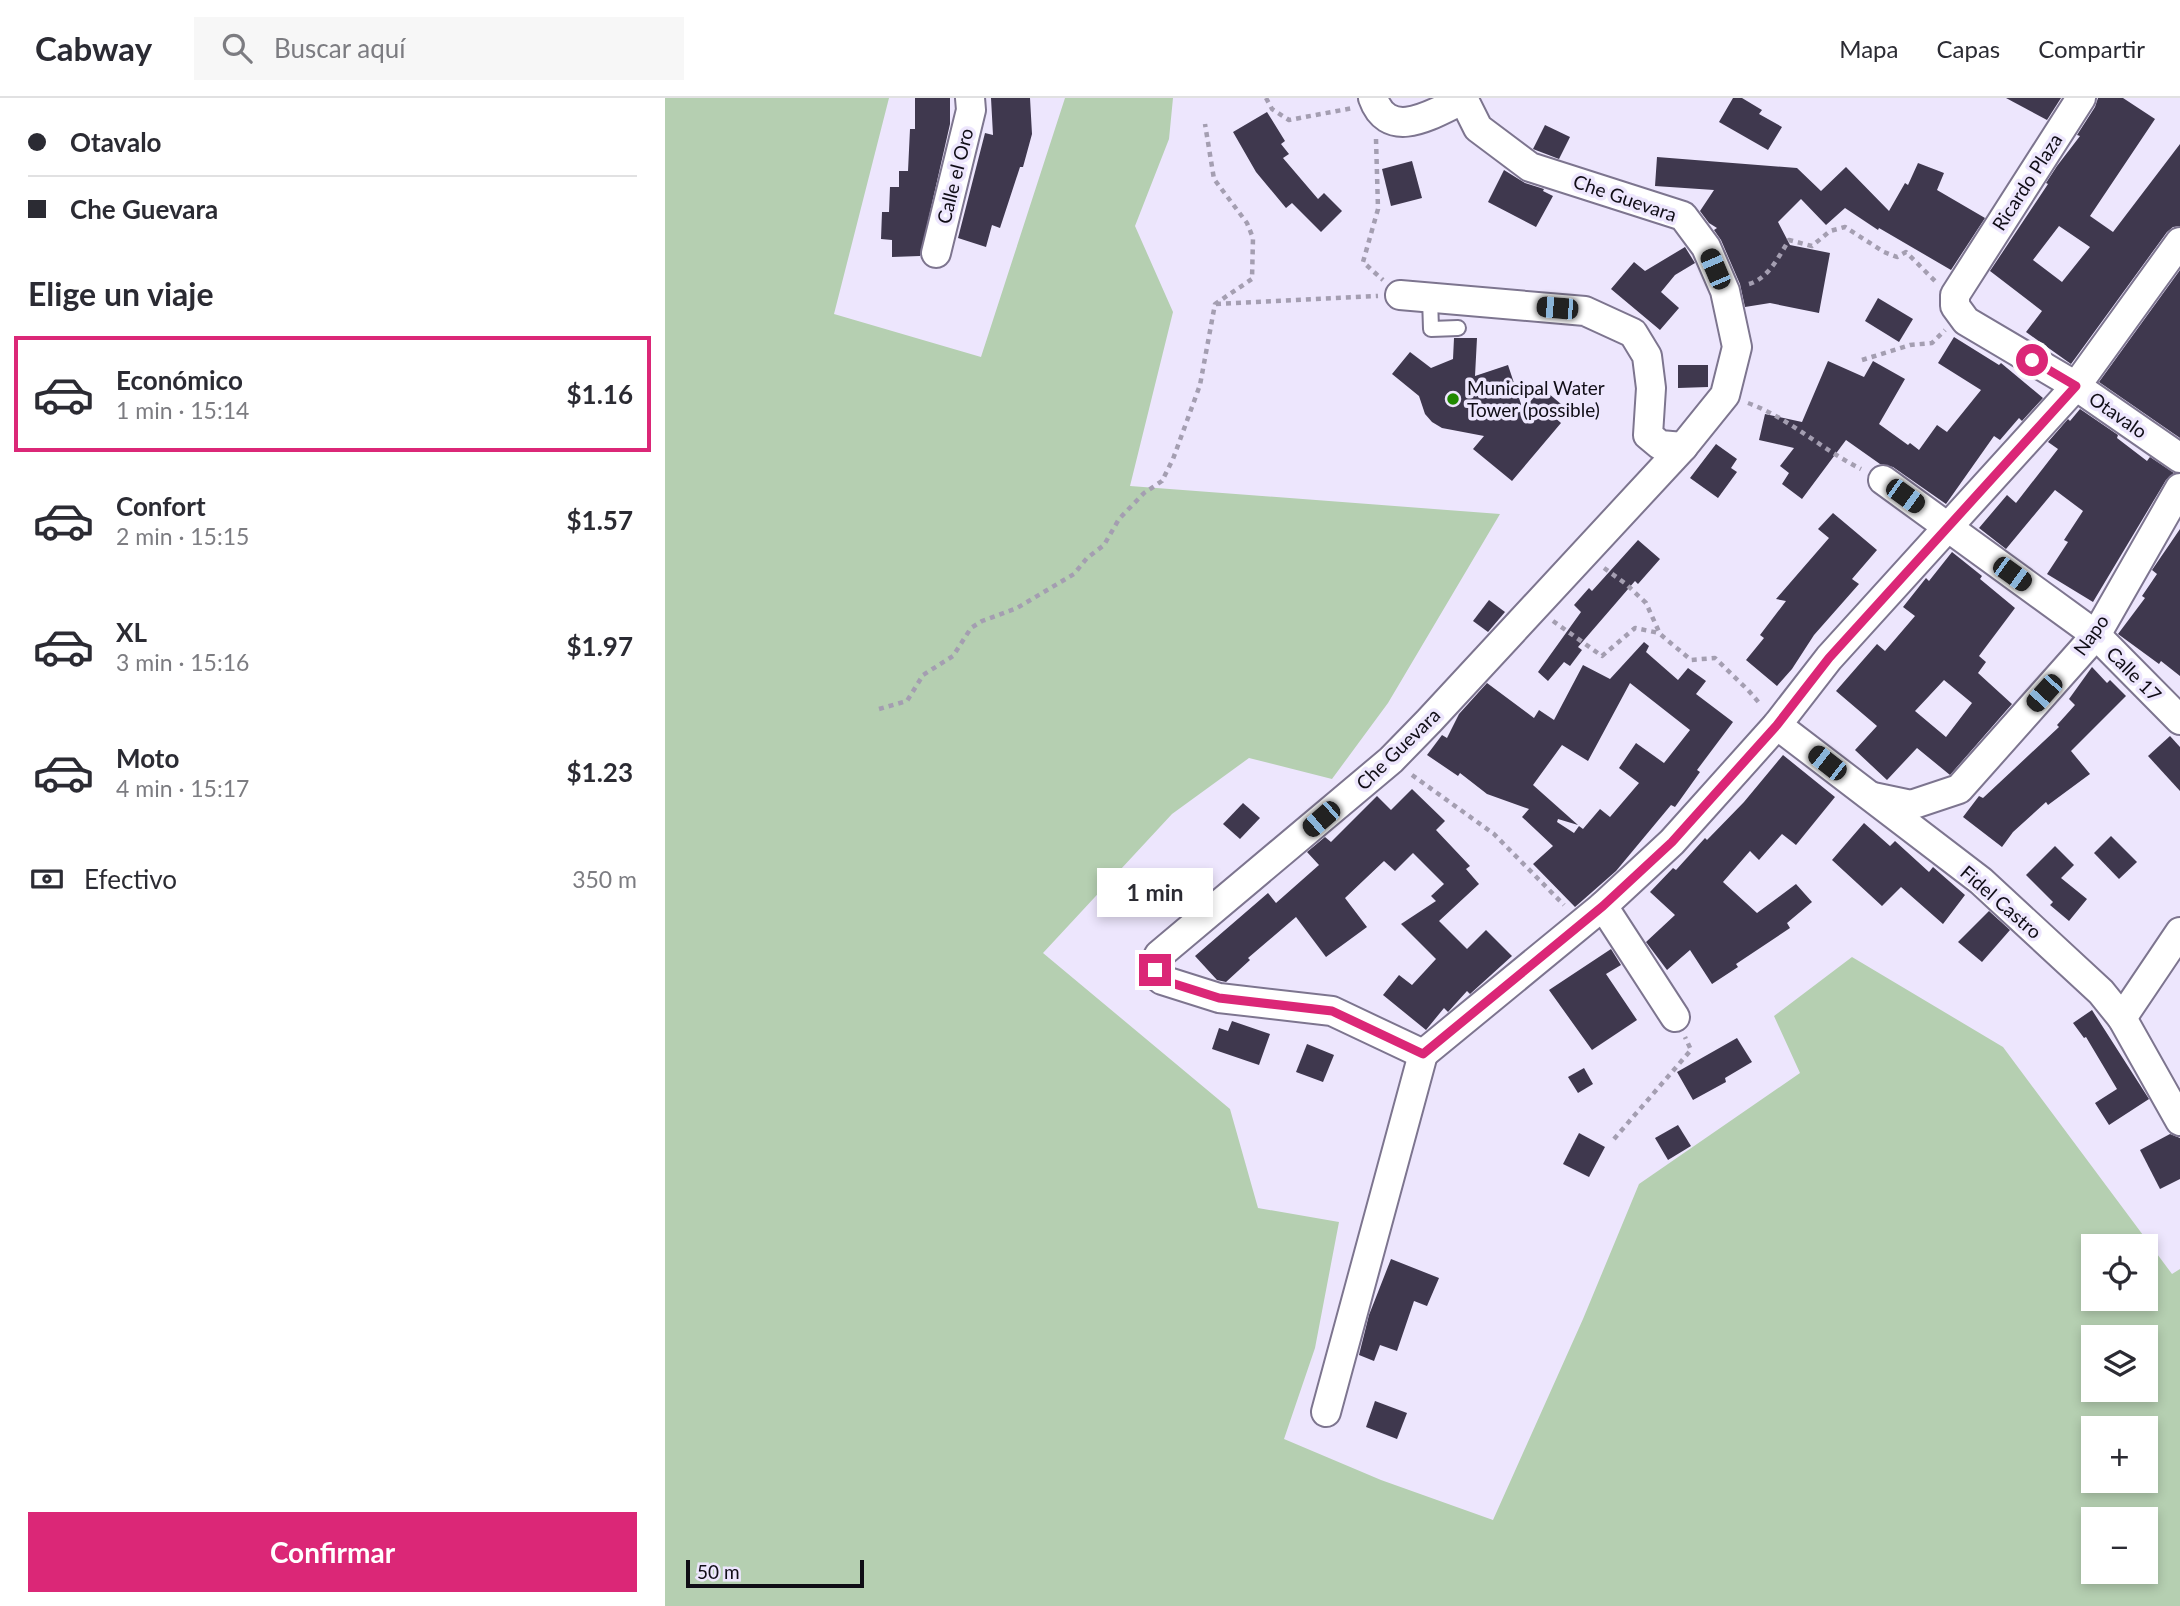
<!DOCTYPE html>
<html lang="es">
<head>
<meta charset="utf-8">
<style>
  :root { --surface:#fff; --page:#f7f7f7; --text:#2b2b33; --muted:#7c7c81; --line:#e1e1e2; --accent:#db2777 }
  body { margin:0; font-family:Lato,sans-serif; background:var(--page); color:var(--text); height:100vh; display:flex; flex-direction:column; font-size:26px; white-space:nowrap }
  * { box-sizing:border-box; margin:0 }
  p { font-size:23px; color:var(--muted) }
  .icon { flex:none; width:38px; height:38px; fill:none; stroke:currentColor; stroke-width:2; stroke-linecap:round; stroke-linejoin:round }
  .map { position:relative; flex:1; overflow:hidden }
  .panel { display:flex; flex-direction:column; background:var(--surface); width:665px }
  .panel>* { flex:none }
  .hud { display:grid; align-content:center; height:154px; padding:0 28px; background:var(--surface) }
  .tools { position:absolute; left:1416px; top:1136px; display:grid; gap:14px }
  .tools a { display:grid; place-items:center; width:77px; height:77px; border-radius:0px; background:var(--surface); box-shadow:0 4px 10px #0003; font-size:35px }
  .scale { position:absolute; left:21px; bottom:18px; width:178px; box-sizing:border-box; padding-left:7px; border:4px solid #100d16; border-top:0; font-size:19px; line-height:24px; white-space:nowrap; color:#100d16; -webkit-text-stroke:5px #ede6fd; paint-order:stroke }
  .end { position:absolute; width:32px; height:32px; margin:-16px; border:9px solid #db2777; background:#fff; box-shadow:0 0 0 4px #fff }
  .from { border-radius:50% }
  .bubble { position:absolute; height:49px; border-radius:0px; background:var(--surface); box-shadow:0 4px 10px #0003; font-size:23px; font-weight:700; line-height:49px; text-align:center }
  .car { position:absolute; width:21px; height:42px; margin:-21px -10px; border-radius:9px; box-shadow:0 0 5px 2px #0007; background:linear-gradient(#222 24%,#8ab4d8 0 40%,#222 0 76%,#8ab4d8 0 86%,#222 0) }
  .hud b { display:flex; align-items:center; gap:24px; height:66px; font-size:26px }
  .hud b+b { border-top:2px solid var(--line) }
  .hud i { width:18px; height:18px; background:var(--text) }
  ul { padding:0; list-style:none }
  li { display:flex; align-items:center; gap:21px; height:116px; margin:0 14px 10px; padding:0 14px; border:4px solid transparent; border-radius:0px }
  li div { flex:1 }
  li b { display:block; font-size:26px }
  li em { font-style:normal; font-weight:700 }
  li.active { border-color:var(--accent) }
  li>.icon { width:63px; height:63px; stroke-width:1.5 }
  h2 { padding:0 28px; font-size:32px; line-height:84px }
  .pay { display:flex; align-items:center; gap:18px; height:77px; padding:0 28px; font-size:26px }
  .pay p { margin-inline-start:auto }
  .primary-button { display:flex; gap:14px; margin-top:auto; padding:14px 28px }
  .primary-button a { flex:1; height:80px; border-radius:0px; background:var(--accent); color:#fff; font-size:28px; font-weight:700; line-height:80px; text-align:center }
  header { display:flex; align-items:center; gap:42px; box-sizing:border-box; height:98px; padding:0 35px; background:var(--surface); border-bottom:2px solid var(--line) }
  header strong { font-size:33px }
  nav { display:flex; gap:38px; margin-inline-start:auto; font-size:24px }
  .search { width:490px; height:63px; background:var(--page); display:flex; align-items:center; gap:18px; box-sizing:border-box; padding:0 24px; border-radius:0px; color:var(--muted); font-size:26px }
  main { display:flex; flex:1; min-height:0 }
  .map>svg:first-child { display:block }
  .green { fill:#b5cfb1; fill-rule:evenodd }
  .building { fill:#3f384e; fill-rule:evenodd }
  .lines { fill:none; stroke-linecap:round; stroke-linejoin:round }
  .service-casing { stroke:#7d758f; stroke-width:18 }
  .minor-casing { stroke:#7d758f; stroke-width:32 }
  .path { stroke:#a49eb1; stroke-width:4.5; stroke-dasharray:5 5; stroke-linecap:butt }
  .service { stroke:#fff; stroke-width:14 }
  .minor { stroke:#fff; stroke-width:28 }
  .route { stroke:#db2777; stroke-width:9 }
  .poi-dot { fill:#208900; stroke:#ede6fd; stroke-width:2.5 }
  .labels { text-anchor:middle; stroke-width:7; stroke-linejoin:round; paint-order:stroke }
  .street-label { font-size:19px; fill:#100d16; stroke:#ede6fd }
  .poi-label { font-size:19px; fill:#100d16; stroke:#ede6fd; text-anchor:start }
</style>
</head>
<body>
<header>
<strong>Cabway</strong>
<div class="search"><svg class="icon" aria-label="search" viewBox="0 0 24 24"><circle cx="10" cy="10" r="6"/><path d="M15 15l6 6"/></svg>Buscar aquí</div>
<nav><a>Mapa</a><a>Capas</a><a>Compartir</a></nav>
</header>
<main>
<section class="panel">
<div class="hud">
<b><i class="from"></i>Otavalo</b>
<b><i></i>Che Guevara</b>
</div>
<h2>Elige un viaje</h2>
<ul>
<li class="active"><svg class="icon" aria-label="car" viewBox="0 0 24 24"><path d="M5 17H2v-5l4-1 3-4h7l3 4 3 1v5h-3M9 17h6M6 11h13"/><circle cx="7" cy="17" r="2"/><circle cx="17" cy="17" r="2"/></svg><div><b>Económico</b><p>1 min · 15:14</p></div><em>$1.16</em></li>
<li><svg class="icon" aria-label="car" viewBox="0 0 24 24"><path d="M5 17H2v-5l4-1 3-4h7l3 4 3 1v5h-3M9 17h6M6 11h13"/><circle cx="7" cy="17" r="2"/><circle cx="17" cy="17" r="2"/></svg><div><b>Confort</b><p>2 min · 15:15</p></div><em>$1.57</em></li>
<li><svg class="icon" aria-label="car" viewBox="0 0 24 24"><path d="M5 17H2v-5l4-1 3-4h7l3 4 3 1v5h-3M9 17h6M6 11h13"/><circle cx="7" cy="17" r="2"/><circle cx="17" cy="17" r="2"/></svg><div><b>XL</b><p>3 min · 15:16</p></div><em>$1.97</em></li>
<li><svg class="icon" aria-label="car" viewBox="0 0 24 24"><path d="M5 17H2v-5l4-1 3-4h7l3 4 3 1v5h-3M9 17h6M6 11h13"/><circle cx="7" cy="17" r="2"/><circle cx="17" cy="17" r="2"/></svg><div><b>Moto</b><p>4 min · 15:17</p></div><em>$1.23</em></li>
</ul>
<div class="pay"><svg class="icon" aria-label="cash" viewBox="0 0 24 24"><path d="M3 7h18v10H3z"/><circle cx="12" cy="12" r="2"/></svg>Efectivo<p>350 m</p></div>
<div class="primary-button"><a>Confirmar</a></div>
</section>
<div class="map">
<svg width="1515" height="1508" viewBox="0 0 1515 1508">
  <rect width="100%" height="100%" fill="#ede6fd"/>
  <path class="green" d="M0,0H224L169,216L316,259L400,0H508L504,41L470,128L508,214L465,388L835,416L723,605L667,681L584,660L507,716L378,855L565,1011L593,1110L674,1124L650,1250L619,1341L716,1382L828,1422L918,1221L974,1086L1135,975L1109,918L1187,859L1338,949L1507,1176L1515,1171V1508H0ZM1428,1148H1480V1200H1428ZM1428,1239H1480V1292H1428ZM1428,1330H1480V1382H1428ZM1428,1421H1480V1474H1428Z"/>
  <g class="building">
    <polygon points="250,0 285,0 285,26 255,158 227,159 227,142 216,141 217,114 224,114 225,89 234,89 234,73 243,73 245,31 250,31"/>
    <polygon points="326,0 365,0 367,36 358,69 355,69 335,130 327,127 321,149 293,140 320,35 328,37"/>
    <polygon points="1068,0 1077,0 1097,12 1094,16 1117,29 1103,52 1054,24"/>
    <polygon points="1341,0 1396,0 1382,22"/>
    <path d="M1433,0H1458L1490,21L1425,118L1448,134L1515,46V128L1508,129L1502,134L1406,266L1361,234L1377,213L1325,173L1383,86L1381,85L1392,68L1415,38L1412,37L1430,9ZM1394,128L1425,149L1397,184L1368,162Z"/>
    <polygon points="602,14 620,43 616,46 624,56 618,60 653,101 659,95 677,113 656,134 627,105 621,110 591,74 568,34"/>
    <polygon points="880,27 905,39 894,61 868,51"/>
    <polygon points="992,59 1132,70 1156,93 1181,69 1224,113 1240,85 1243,87 1253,65 1279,75 1272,92 1320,120 1286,172 1214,130 1213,132 1180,110 1161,127 1136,101 1113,124 1125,147 1165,155 1154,215 1105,205 1080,209 1075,186 1056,142 1049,132 1052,130 1044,125 1035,113 1049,92 990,88"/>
    <polygon points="747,63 757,100 726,108 717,71"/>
    <polygon points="839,72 860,85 879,91 878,93 888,98 871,129 823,104"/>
    <polygon points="1020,149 1030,165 1010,177 996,194 1014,210 995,232 946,191 969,164 980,173"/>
    <polygon points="1515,172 1515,340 1434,284"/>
    <polygon points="1213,200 1248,221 1234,244 1200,223"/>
    <polygon points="1289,239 1334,267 1336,265 1378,300 1357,323 1354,320 1335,342 1329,338 1281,406 1228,369 1215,366 1181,342 1137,401 1117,386 1124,375 1115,368 1129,350 1094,342 1100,316 1137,324 1163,263 1199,279 1208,263 1240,281 1214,326 1243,347 1245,345 1254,352 1272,327 1282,334 1316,292 1273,265"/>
    <polygon points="789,240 812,240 810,278 843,267 858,312 877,290 896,306 887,317 896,325 847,383 808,351 819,338 777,330 767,324 760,316 754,298 727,276 745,254 766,270 788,261"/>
    <polygon points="1013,267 1043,267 1043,289 1013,290"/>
    <polygon points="1415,311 1453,337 1452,340 1482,363 1485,359 1509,375 1501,382 1428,504 1382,476 1403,444 1399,442 1418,413 1390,392 1341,451 1314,430 1342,397 1351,405 1393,351 1383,344 1403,321 1405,323"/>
    <polygon points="1051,346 1072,361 1066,370 1072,374 1053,400 1025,380"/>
    <polygon points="1168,415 1212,452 1187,481 1194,486 1149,537 1127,571 1112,588 1081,562 1099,540 1095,537 1121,503 1111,501 1164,440 1153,431"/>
    <polygon points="1515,431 1515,578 1496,563 1494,566 1453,536 1480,500 1477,498 1492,476 1487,472"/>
    <polygon points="973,442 995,461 973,486 970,483 913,549 917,552 905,568 899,564 883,583 873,574 916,514 909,507 924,490 927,493"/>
    <path d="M1287,454L1317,478L1315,481L1350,510L1314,558L1321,564L1313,575L1347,606L1285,677L1252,650L1222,682L1190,652L1212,628L1171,593L1212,546L1220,553L1250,518L1238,509L1261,480L1264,483ZM1279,582L1307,605L1281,639L1250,613Z"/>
    <polygon points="824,502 840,514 823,534 808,523"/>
    <path d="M979,544L984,548L981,554L1013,582L1023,570L1041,583L1031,596L1068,624L1032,672L1035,674L1010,709L1006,707L951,773L910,809L868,766L888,748L857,719L864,711L822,696L795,675L793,678L762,657L777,637L782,640L794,616L822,585L869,620L874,612L889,622L918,567L945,581ZM965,585L1025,632L999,665L971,645L954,670L974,685L945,719L935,711L918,731L914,728L909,735L892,724L893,721L913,727L868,687L897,647L923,663Z"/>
    <polygon points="1427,569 1442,585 1445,582 1461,598 1406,653 1425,676 1383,707 1381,704 1348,734 1337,749 1298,719 1314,698 1318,700 1394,629 1392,627 1410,607 1404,601"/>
    <polygon points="1505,638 1515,649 1515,693 1483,658"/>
    <polygon points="1118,657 1170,699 1131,747 1117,736 1094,762 1085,753 1058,784 1092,815 1131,786 1147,804 1122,825 1125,830 1071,866 1073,869 1047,886 1025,852 1002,872 981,844 1010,817 985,794 1008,770 1011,772 1040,740 1042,742 1079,704"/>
    <polygon points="747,691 780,723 771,732 805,768 801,771 814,786 774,823 802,851 821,832 847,858 805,896 802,893 783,914 779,910 761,932 718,897 734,877 747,887 771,861 736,826 771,803 766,798 779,786 748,755 730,773 719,763 680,800 702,829 661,859 631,819 583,860 585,862 561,884 552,882 530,858 603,795 611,805 654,767 642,754 660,739 666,744 712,698 726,712"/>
    <polygon points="578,705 595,720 575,741 558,726"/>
    <polygon points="1199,725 1225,748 1230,743 1264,774 1268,769 1300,797 1278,826 1236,789 1217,808 1167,762"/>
    <polygon points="1446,738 1472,764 1454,781 1429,755"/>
    <polygon points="1390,748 1409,767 1396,780 1422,801 1404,823 1385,807 1388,804 1361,777"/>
    <polygon points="1324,813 1345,832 1317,864 1293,844"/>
    <polygon points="946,851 956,867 941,876 972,922 927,952 884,892"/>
    <polygon points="1427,912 1484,1001 1444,1027 1430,1005 1452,991 1421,939 1419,940 1408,925"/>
    <polygon points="567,923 605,936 594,967 547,951 554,930 563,933"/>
    <polygon points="1072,940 1087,964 1060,980 1061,984 1028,1002 1012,974"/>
    <polygon points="642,946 669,957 658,984 631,974"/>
    <polygon points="919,970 928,986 913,995 903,979"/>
    <polygon points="1013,1027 1026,1048 1003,1062 990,1040"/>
    <polygon points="914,1035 940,1049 924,1079 898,1066"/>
    <polygon points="1505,1036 1515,1040 1515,1081 1495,1091 1475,1052"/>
    <polygon points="726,1161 774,1180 762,1208 749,1203 732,1253 715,1247 709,1263 694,1257 704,1217"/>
    <polygon points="710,1303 742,1315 732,1341 701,1329"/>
  </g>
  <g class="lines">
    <g class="service-casing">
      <polyline id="service" points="765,200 766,231 793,230"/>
    </g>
    <g class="minor-casing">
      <g id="minor">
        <path d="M708,0C724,45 769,15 797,2"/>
        <polyline points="1416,0 1290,197 1290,208 1301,223 1411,288 1515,360"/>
        <polyline points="271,155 306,12 305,0"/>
        <polyline points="735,197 920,213 968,235 982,258 986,290 983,337 995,347 1018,349"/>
        <polyline points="1218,382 1431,537 1515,622"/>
        <polyline points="1112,627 1316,783 1436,894 1457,920 1515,1023"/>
        <polyline points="1208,699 1246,707 1294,691 1431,537 1515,390"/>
        <polyline points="938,808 1010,919"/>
        <polyline points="1457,920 1515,834"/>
        <polyline points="758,956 667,913 554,900 497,882 492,878 490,865 494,857 726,662 764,623 1018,349 1060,297 1072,249 1060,193 1041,149 1018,118 865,69 813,30 798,0"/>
        <polyline points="758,956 938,808 1007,744 1112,627 1164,560 1411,288 1515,144"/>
        <polyline points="661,1314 758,956"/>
      </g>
    </g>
    <g class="path">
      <polyline points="601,0 607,11 624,22 688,10"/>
      <polyline points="711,41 713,111 698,164 718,182"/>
      <path d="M1084,186C1104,180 1114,158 1124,142L1147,148L1165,133L1180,129L1219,154L1232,159L1241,154L1270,183"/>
      <polyline points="551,206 713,198"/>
      <polyline points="1197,262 1245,247 1267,245 1280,232"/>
      <path d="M1083,305C1124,320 1156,351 1196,371"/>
      <polyline points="939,470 961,486 981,505 995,536 1026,562 1050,560 1083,592 1096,607"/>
      <polyline points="888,523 937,558 970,530 994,535"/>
      <polyline points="214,611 242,603 258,577 288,558 306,530 317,523 352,510 409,476 422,460 439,447 454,421 479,395 497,383 508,361 535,287 550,206 587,181 588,140 582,125 549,81 540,26"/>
      <polyline points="747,677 829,736 899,807"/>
      <polyline points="949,1041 1026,952 1020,939"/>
    </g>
    <use href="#service" class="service"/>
    <use href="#minor" class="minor"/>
  </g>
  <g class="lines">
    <polyline class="route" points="490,872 492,878 497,882 554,900 667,913 758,956 938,808 1007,744 1112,627 1164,560 1411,288 1367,262"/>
  </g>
  <circle class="poi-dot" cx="788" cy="301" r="7"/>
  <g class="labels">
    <g class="street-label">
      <text transform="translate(290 78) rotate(-76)" y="7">Calle el Oro</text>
      <text transform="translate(1362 84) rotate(-57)" y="7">Ricardo Plaza</text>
      <text transform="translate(960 100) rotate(19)" y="7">Che Guevara</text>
      <text transform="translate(1453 317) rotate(35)" y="7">Otavalo</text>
      <text transform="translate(1426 537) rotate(-54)" y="7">Napo</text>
      <text transform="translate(1469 576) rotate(45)" y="7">Calle 17</text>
      <text transform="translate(733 651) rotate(-44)" y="7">Che Guevara</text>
      <text transform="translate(1336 804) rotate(41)" y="7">Fidel Castro</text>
    </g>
    <g class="poi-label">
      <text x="802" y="297">Municipal Water<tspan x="802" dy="22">Tower (possible)</tspan></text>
    </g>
  </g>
</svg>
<div class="tools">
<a><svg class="icon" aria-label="locate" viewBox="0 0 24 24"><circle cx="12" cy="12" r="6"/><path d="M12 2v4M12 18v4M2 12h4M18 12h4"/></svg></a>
<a><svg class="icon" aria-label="layers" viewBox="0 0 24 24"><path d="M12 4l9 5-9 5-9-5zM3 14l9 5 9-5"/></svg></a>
<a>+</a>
<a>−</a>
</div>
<div class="scale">50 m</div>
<i class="end from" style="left:1367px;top:262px"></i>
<i class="end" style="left:490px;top:872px"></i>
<div class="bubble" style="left:432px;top:770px;width:116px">1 min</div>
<i class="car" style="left:1050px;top:171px;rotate:337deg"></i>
<i class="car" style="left:892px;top:210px;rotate:275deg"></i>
<i class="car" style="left:1240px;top:398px;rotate:126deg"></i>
<i class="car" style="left:1347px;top:476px;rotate:126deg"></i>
<i class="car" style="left:1379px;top:595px;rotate:222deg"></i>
<i class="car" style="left:1162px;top:665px;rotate:308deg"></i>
<i class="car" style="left:656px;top:721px;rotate:229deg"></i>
</div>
</main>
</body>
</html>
